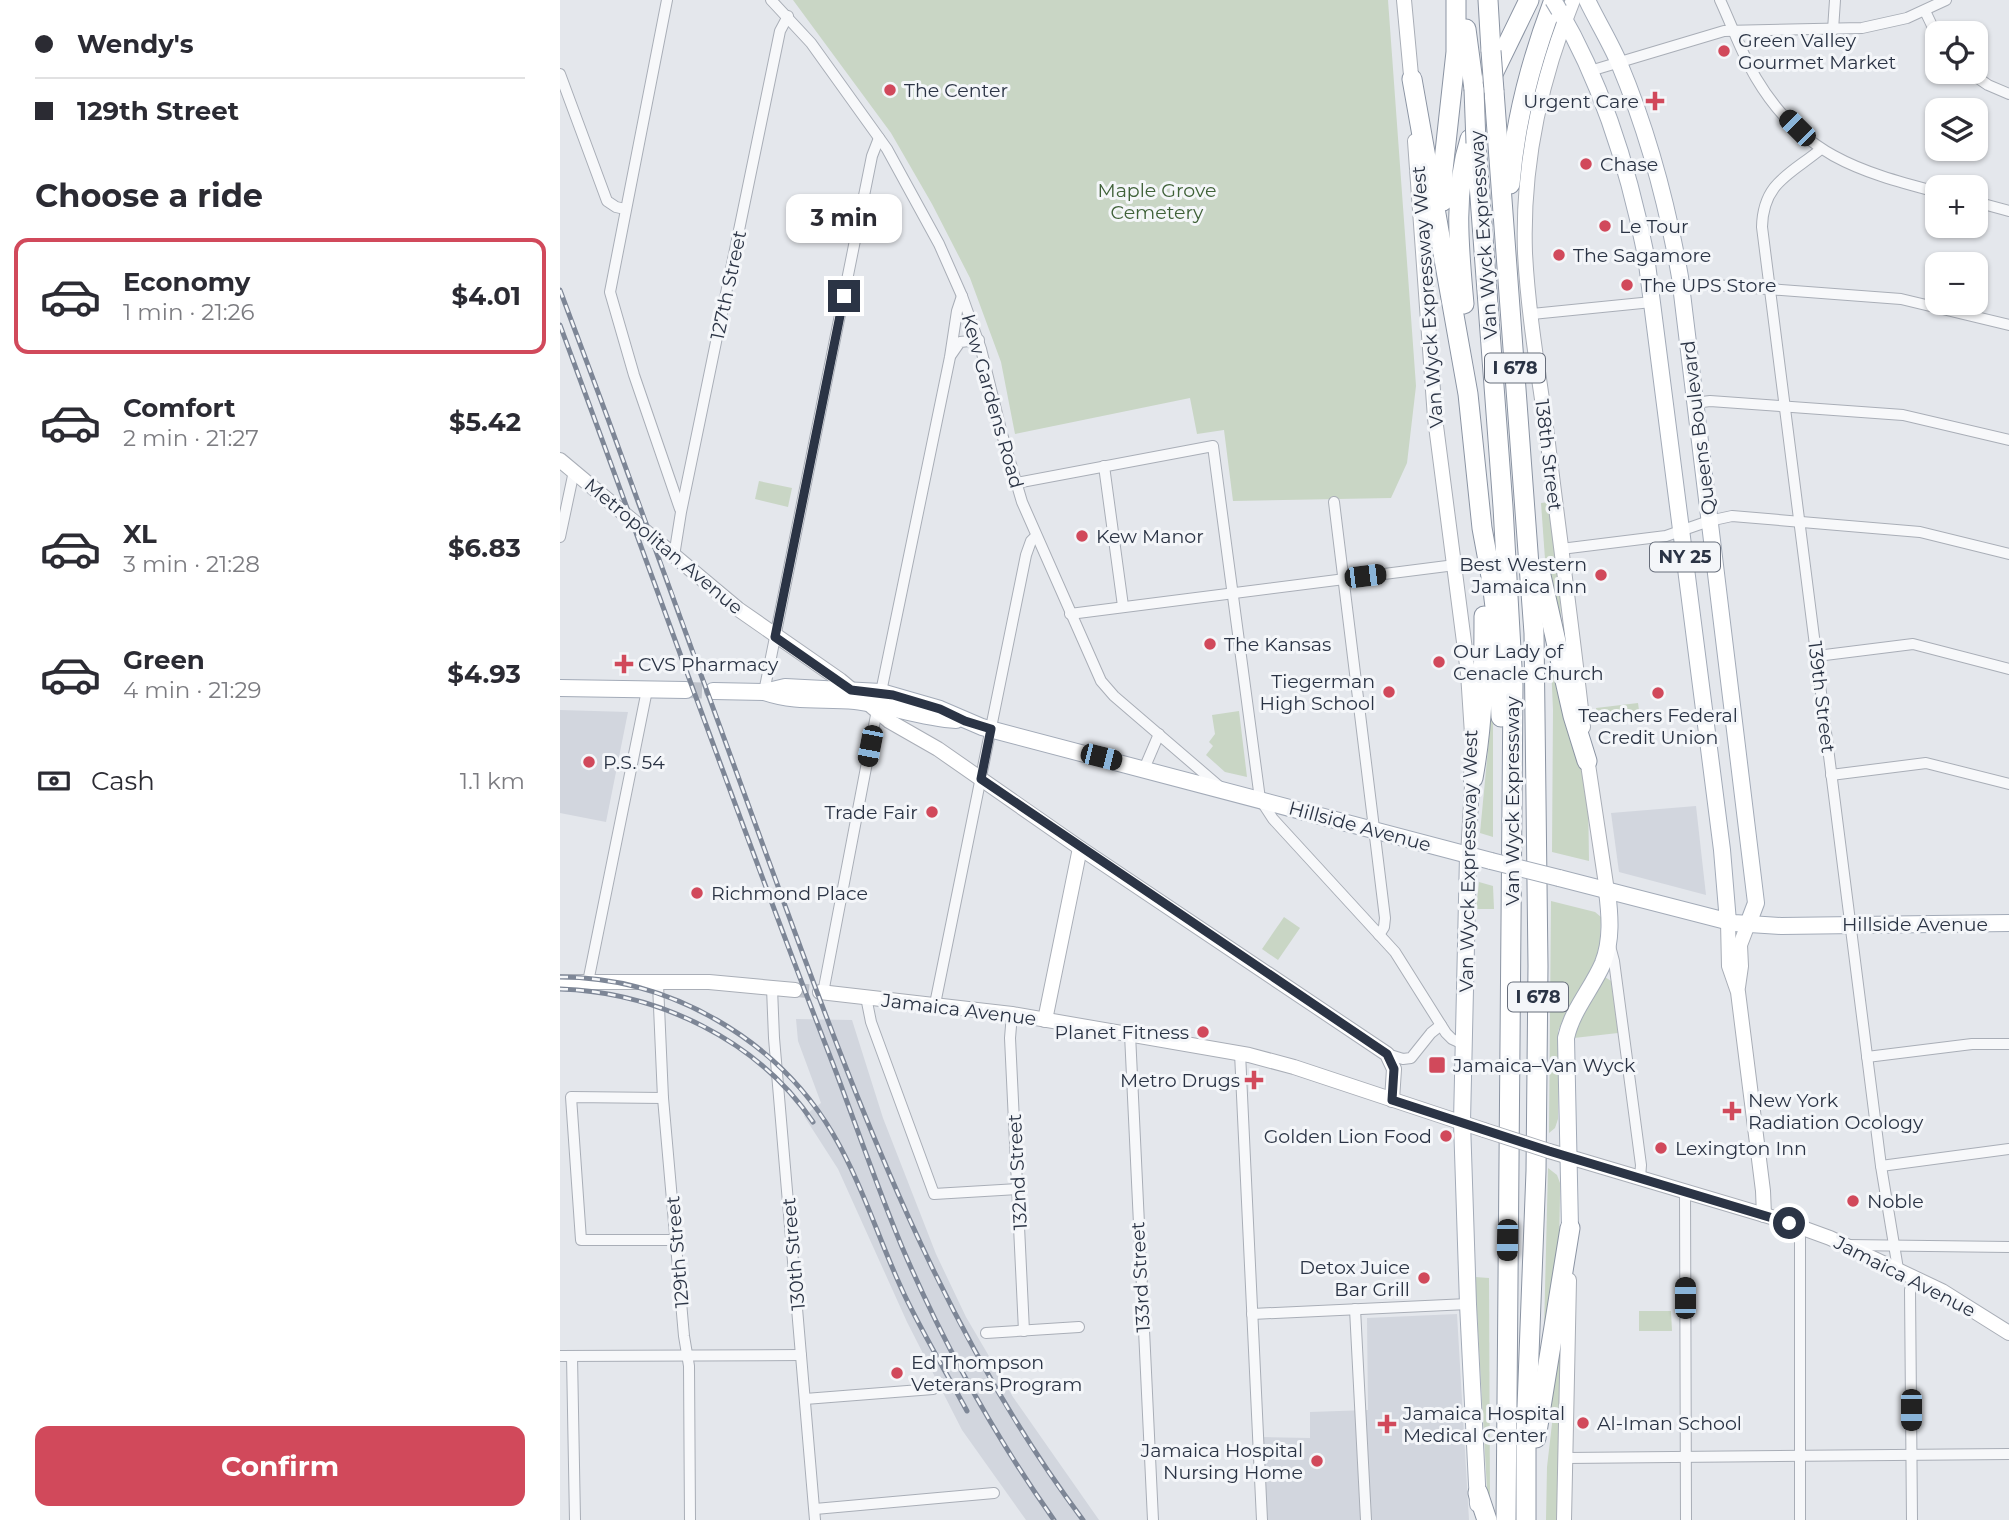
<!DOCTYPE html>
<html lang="en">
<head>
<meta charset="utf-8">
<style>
  :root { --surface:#fff; --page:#f7f7f7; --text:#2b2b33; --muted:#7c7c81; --line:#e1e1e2; --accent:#d1495b }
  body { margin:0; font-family:Montserrat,sans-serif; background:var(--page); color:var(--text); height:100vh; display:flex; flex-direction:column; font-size:26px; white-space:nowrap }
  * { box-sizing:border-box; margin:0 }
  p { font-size:23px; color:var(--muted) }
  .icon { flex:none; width:38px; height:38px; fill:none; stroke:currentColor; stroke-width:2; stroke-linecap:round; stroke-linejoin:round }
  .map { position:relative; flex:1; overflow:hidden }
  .side { display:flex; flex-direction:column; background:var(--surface); width:560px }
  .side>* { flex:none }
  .guide { display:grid; align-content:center; height:154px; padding:0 35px; background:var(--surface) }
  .fabs { position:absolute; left:1365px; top:21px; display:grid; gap:14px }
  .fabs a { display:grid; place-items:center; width:63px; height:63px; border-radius:14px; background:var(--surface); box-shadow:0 2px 5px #0004; font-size:35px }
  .end { position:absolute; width:32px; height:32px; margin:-16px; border:9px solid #2b3445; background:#fff; box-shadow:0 0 0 4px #fff }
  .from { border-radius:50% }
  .bubble { position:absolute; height:49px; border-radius:14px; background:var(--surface); box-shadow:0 2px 5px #0004; font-size:23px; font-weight:700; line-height:49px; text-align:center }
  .car { position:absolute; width:21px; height:42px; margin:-21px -10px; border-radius:9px; box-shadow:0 0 5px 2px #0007; background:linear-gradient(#222 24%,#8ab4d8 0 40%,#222 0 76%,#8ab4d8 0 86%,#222 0) }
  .guide b { display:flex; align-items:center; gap:24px; height:66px; font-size:26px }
  .guide b+b { border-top:2px solid var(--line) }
  .guide i { width:18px; height:18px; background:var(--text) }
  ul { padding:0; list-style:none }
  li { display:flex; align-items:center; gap:21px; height:116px; margin:0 14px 10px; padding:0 21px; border:4px solid transparent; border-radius:14px }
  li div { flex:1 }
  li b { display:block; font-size:26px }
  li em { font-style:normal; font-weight:700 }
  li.on { border-color:var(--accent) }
  li>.icon { width:63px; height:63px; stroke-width:1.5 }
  h2 { padding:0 35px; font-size:32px; line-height:84px }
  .pay { display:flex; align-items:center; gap:18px; height:77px; padding:0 35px; font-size:26px }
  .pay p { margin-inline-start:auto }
  .action { display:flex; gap:14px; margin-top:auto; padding:14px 35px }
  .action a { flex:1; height:80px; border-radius:14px; background:var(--accent); color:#fff; font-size:28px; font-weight:700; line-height:80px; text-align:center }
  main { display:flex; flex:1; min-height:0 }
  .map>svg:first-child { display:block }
  .built { fill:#d2d6de }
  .green { fill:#c9d6c5 }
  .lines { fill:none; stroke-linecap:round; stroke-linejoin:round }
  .secondary-tunnel { stroke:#bfc3cb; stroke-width:14; stroke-dasharray:14 7; stroke-linecap:butt }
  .primary-tunnel { stroke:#bfc3cb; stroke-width:16; stroke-dasharray:16 8; stroke-linecap:butt }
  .street-casing { stroke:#a9aeb7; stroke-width:12 }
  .secondary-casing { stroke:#a9aeb7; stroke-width:16 }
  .primary-casing { stroke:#a3abb8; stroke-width:18 }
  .highway-casing { stroke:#8b94a3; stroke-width:21 }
  .street { stroke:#f7f8fa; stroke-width:10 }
  .secondary { stroke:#fff; stroke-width:14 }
  .primary { stroke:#fff; stroke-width:16 }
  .highway { stroke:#fff; stroke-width:19 }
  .rail-casing { stroke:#7d8696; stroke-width:5 }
  .rail { stroke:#f4f6f9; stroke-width:2.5; stroke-dasharray:8; stroke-linecap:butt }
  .secondary-bridge-casing { stroke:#a9aeb7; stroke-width:16; stroke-linecap:butt }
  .primary-bridge-casing { stroke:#a3abb8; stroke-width:18; stroke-linecap:butt }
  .highway-bridge-casing { stroke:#8b94a3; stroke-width:21; stroke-linecap:butt }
  .secondary-bridge { stroke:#fff; stroke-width:14 }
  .primary-bridge { stroke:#fff; stroke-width:16 }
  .highway-bridge { stroke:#fff; stroke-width:19 }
  .route { stroke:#2b3445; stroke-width:9 }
  .poi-dot { fill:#d1495b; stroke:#f4f6f9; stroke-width:2.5 }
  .labels { text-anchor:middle; stroke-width:6; stroke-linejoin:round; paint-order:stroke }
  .shield { fill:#f4f6f9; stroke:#676e7b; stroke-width:2 }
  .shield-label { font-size:18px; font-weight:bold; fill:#2b3445 }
  .poi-label { font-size:19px; fill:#2b3445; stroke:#f4f6f9; text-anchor:start }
  .park-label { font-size:19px; fill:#3f6138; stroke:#f4f6f9 }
  .street-label { font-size:19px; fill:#2b3445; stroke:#f4f6f9 }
</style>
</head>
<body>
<main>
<section class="side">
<div class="guide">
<b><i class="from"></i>Wendy's</b>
<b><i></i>129th Street</b>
</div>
<h2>Choose a ride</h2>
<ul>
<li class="on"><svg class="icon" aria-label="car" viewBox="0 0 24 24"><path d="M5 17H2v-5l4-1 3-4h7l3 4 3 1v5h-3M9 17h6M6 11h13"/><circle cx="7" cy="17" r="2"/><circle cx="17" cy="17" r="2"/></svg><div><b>Economy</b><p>1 min · 21:26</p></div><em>$4.01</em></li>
<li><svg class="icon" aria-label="car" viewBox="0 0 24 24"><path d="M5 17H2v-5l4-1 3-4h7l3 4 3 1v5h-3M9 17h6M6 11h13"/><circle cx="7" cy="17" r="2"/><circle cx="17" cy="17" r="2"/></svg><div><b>Comfort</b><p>2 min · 21:27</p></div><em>$5.42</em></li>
<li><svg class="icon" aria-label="car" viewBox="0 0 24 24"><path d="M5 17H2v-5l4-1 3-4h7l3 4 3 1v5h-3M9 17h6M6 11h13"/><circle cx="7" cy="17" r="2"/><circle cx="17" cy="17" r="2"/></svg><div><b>XL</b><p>3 min · 21:28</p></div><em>$6.83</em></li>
<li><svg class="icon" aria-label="car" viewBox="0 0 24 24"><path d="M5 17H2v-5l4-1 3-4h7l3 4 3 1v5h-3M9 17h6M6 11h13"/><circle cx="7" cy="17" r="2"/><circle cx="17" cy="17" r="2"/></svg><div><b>Green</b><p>4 min · 21:29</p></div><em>$4.93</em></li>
</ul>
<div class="pay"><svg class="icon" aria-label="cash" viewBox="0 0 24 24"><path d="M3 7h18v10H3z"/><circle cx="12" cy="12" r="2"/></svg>Cash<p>1.1 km</p></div>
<div class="action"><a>Confirm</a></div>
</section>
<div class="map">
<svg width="1449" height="1520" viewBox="0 0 1449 1520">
  <rect width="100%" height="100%" fill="#e4e7ec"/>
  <g class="built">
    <polygon points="0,710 68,712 46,822 0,813"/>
    <polygon points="1136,806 1146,895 1059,872 1051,813"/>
    <polygon points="236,1019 292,1020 323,1118 376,1254 406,1317 453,1397 539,1520 466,1520 402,1430 347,1322 278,1169 244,1116 261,1103 238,1041"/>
    <polygon points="897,1314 909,1520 707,1520 701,1437 750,1438 750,1412 808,1410 807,1318"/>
  </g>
  <g class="green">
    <polygon points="233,0 828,0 856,386 847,463 831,498 673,501 664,430 637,434 630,398 455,434 441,362 410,278 372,204 331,133"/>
    <polygon points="199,481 232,488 228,507 195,499"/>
    <polygon points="989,502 1000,592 1001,624 986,573 981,503"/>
    <polygon points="990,642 1028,793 1029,861 992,852 993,710"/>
    <polygon points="1078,703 1080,717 1037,722 1036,708"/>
    <polygon points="679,711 687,777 665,772 646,755 653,746 649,742 655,734 652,715"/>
    <polygon points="933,717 933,837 920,833 931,718"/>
    <polygon points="919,882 933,886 934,909 916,909"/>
    <polygon points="991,901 1035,912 1041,917 1040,946 1032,970 1004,1017 998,1031 998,1119 995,1128 989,1133"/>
    <polygon points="724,917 740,928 718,960 702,949"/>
    <polygon points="1045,977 1051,981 1058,1033 1014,1038 1016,1024"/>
    <polygon points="988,1168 997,1175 1000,1183 1000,1195 999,1247 983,1371"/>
    <polygon points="915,1277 929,1278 930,1507 928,1507"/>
    <polygon points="1079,1311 1111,1311 1112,1331 1079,1331"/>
    <polygon points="1003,1331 997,1520 986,1520 987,1467 993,1415 988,1415"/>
  </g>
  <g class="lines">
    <polyline class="secondary-tunnel" points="235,990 260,992"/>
    <polyline class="primary-tunnel" points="126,690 153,691"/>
    <g class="street-casing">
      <g id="street">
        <polyline points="107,0 50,292 74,375 120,509"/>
        <polyline points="211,0 251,43 327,149 379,244 402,296 421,349 442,434 462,502 541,681 554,696 660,787"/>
        <path d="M1160,0C1172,26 1182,54 1196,78C1241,154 1297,171 1377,192"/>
        <polyline points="1365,11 1377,36"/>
        <polyline points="1273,30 1275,0"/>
        <polyline points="1030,71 1164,31 1302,28 1347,18 1386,0"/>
        <polyline points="1409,72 1428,85 1449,94"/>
        <polyline points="0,74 47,201 56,207 65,209"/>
        <path d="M1261,149C1231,174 1203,182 1202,227L1321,1166L1338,1269"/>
        <polyline points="1416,202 1449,211"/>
        <polyline points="1121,286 1142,284 1341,299 1449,325"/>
        <polyline points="972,314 1092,302"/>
        <polyline points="391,355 400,342 419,340"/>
        <polyline points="1135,403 1150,401 1343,415 1449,440"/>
        <polyline points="544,466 563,606"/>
        <polyline points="456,483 653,446 700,799 713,819 835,952 886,1033 892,1039 903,1044"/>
        <polyline points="774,502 825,918 824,927 819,935"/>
        <polyline points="0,537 14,471"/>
        <polyline points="1001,549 1106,536 1149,521 1172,516 1360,532 1449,554"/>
        <polyline points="114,556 121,512 220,31 228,16"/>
        <polyline points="510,614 895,565"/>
        <polyline points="1257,656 1353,644 1449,669"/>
        <polyline points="204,692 312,156 319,138"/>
        <polyline points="321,692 390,357 397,311 402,296"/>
        <polyline points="584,769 599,734"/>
        <polyline points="1271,775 1366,763 1449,784"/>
        <polyline points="1050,946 1054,961 1081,1165 1080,1178"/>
        <polyline points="28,982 87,690"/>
        <polyline points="98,984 103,1098 124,1336 129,1366 130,1520"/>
        <polyline points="212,988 214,1038 255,1520"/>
        <polyline points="263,993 317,710"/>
        <polyline points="306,997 311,1022 374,1194 458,1189"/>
        <polyline points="375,1004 466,555 471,541 476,536"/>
        <polyline points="452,1014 450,1038 464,1331"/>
        <polyline points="570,1034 593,1520"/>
        <polyline points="680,1053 702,1520"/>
        <polyline points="827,1054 843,1059 851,1058 871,1033 881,1025"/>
        <polyline points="1307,1057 1412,1044 1449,1044"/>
        <polyline points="103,1098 11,1097 21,1240 115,1240"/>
        <polyline points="1321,1166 1449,1149"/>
        <polyline points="1125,1192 1126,1520"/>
        <polyline points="1288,1245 1449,1247"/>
        <polyline points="795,1309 806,1520"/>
        <polyline points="692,1314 908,1304"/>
        <polyline points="426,1333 519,1327"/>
        <polyline points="0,1356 241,1355"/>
        <polyline points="12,1356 15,1520"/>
        <polyline points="245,1399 373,1389"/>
        <polyline points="1006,1458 1449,1454"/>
        <polyline points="255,1509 434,1493"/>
        <polyline points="1240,1520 1240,1227"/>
        <polyline points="1352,1520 1350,1290 1354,1278"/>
      </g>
    </g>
    <g class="secondary-casing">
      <g id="secondary">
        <polyline points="844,0 852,86"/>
        <path d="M1013,0C980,81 962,166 965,253C968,311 978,370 986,427C998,527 1012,627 1023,727"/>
        <polyline points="855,141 875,418 908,673 912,734"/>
        <polyline points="0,460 178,609 280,680 329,721 378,749 520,848 827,1054 834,1069 832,1100"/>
        <polyline points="1026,751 1047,891"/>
        <polyline points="908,856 913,768"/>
        <polyline points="1168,922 1169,966 1178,992 1203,1191 1204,1215"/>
        <polyline points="0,982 149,982 235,990"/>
        <polyline points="1178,987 1181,966 1180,945 1188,924"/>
        <polyline points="260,992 452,1014 689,1055 734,1067 924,1130"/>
        <polyline points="485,1020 520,848"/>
        <polyline points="989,1151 1218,1219 1270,1238 1382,1291 1449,1333"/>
        <polyline points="1004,1520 1009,1280"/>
      </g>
    </g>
    <g class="primary-casing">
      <g id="primary">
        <path d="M1027,0C1037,21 1050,42 1059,63C1088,132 1107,203 1120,277L1196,903L1188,924"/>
        <path d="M999,10C1043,85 1069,170 1086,256L1162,850L1168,922"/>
        <polyline points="0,688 126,690"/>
        <polyline points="153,691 204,692 225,687 321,692 380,709 422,727 931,861"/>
        <path d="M204,692C237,703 262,698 295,701C329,705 361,718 396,720"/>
        <polyline points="908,856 902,1122 908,1304 918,1504"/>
        <polyline points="999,878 1174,923 1221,926 1449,923"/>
        <path d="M1010,1228L1006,1038C1012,1010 1032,989 1043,963C1052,940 1050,915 1047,891"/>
      </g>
    </g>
    <g class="highway-casing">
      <g id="highway">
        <polyline points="928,0 931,51"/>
        <polyline points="906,29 914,89"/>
        <polyline points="931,78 969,0"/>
        <polyline points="852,79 908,394 922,528 932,582 937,624 941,717"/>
        <polyline points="934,91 974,633 978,966 976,1171 966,1433 966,1520"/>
        <polyline points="916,143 943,507 953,685 946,1520"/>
        <path d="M950,184C955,120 971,60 994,0"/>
        <polyline points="883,201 883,170 896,52 896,0"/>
        <path d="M904,304C899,248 893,193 910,139"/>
        <polyline points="980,571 1013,716 1027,761"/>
        <path d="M913,778C923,724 924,671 924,616"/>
        <polyline points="976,1438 1010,1228"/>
        <polyline points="918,1493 927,1520"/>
      </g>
    </g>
    <use href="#street" class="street"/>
    <use href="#secondary" class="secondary"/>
    <use href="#primary" class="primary"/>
    <use href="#highway" class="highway"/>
    <g class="rail-casing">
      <g id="rail">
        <path d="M0,290C71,479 139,669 208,859C292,1088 375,1323 523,1520"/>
        <path d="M0,325C91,571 178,819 273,1064C296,1125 317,1187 342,1247C383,1343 434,1435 494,1520"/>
        <path d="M0,977C110,977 218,1040 273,1134C303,1185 319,1241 344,1294C363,1334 386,1372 407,1411"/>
        <path d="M0,989C97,992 198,1040 253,1122"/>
      </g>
    </g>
    <use href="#rail" class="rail"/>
    <g class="secondary-bridge-casing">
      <polyline id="secondary-bridge" points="924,1130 989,1151"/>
    </g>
    <g class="primary-bridge-casing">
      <g id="primary-bridge">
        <polyline points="993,0 999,10"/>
        <polyline points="931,861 999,878"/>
      </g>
    </g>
    <g class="highway-bridge-casing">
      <g id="highway-bridge">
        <polyline points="931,51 934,91"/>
        <polyline points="914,89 916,143"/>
      </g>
    </g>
    <use href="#secondary-bridge" class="secondary-bridge"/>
    <use href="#primary-bridge" class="primary-bridge"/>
    <use href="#highway-bridge" class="highway-bridge"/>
  </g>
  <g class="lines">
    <polyline class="route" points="284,296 215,637 291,690 333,695 380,709 405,721 431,729 421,779 827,1054 834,1069 832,1100 989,1151 1229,1223"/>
  </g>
  <g class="poi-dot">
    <circle cx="1164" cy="51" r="7"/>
    <circle cx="330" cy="90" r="7"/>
    <path d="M1091.5 90.5h7v7h7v7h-7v7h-7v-7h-7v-7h7z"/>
    <circle cx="1026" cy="164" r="7"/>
    <circle cx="1045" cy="226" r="7"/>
    <circle cx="999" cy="255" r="7"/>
    <circle cx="1067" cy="285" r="7"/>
    <circle cx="522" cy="536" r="7"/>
    <circle cx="1041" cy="575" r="7"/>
    <circle cx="650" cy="644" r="7"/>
    <circle cx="879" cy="662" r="7"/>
    <path d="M60.5 653.5h7v7h7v7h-7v7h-7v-7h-7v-7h7z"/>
    <circle cx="829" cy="692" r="7"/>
    <circle cx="1098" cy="693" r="7"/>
    <circle cx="29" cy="762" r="7"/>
    <circle cx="372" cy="812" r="7"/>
    <circle cx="137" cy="893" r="7"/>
    <circle cx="643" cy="1032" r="7"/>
    <rect x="868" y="1056" width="18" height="18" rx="3.5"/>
    <path d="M690.5 1069.5h7v7h7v7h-7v7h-7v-7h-7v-7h7z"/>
    <path d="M1168.5 1100.5h7v7h7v7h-7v7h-7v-7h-7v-7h7z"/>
    <circle cx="886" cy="1136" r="7"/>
    <circle cx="1101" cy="1148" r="7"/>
    <circle cx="1293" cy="1201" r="7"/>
    <circle cx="864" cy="1278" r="7"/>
    <circle cx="337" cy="1373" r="7"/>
    <circle cx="1023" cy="1423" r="7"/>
    <path d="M823.5 1413.5h7v7h7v7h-7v7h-7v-7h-7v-7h7z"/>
    <circle cx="757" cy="1461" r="7"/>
  </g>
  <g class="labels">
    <g class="shield">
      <rect x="925" y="353.5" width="60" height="29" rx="5"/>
      <rect x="1090" y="542.5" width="70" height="29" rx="5"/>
      <rect x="948" y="982.5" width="60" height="29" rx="5"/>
    </g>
    <g class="shield-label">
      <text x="955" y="374">I 678</text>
      <text x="1125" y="563">NY 25</text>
      <text x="978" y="1003">I 678</text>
    </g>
    <g class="poi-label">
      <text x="1178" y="47">Green Valley<tspan x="1178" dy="22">Gourmet Market</tspan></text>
      <text x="344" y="97">The Center</text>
      <text x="1079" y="108" text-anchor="end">Urgent Care</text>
      <text x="1040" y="171">Chase</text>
      <text x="1059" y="233">Le Tour</text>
      <text x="1013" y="262">The Sagamore</text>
      <text x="1081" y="292">The UPS Store</text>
      <text x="536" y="543">Kew Manor</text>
      <text x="1027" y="571" text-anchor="end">Best Western<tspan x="1027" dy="22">Jamaica Inn</tspan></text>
      <text x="664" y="651">The Kansas</text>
      <text x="893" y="658">Our Lady of<tspan x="893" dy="22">Cenacle Church</tspan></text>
      <text x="78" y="671">CVS Pharmacy</text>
      <text x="815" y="688" text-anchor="end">Tiegerman<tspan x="815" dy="22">High School</tspan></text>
      <text x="1098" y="722" text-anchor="middle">Teachers Federal<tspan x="1098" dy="22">Credit Union</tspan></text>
      <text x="43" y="769">P.S. 54</text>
      <text x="358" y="819" text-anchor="end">Trade Fair</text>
      <text x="151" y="900">Richmond Place</text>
      <text x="629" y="1039" text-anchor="end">Planet Fitness</text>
      <text x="893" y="1072">Jamaica–Van Wyck</text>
      <text x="680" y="1087" text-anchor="end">Metro Drugs</text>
      <text x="1188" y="1107">New York<tspan x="1188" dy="22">Radiation Ocology</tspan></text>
      <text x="872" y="1143" text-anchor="end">Golden Lion Food</text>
      <text x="1115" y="1155">Lexington Inn</text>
      <text x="1307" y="1208">Noble</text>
      <text x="850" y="1274" text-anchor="end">Detox Juice<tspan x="850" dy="22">Bar Grill</tspan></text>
      <text x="351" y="1369">Ed Thompson<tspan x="351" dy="22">Veterans Program</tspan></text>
      <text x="843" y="1420">Jamaica Hospital<tspan x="843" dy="22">Medical Center</tspan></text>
      <text x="1037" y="1430">Al-Iman School</text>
      <text x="743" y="1457" text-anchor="end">Jamaica Hospital<tspan x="743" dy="22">Nursing Home</tspan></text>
    </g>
    <g class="park-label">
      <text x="597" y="197">Maple Grove<tspan x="597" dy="22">Cemetery</tspan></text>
    </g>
    <g class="street-label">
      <text transform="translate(923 235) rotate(-94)" y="7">Van Wyck Expressway</text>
      <text transform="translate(168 285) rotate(-78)" y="7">127th Street</text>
      <text transform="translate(867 297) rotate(-94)" y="7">Van Wyck Expressway West</text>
      <text transform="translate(433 401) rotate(74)" y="7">Kew Gardens Road</text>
      <text transform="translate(1138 428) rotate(-97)" y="7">Queens Boulevard</text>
      <text transform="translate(989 455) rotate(83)" y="7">138th Street</text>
      <text transform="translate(104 546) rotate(40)" y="7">Metropolitan Avenue</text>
      <text transform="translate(1262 697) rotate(83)" y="7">139th Street</text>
      <text transform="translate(952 801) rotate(-90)" y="7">Van Wyck Expressway</text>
      <text transform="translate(800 826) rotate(15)" y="7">Hillside Avenue</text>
      <text transform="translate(908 861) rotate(-89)" y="7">Van Wyck Expressway West</text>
      <text x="1355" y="931">Hillside Avenue</text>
      <text transform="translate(399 1009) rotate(7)" y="7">Jamaica Avenue</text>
      <text transform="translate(457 1172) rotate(-93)" y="7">132nd Street</text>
      <text transform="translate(117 1252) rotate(-95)" y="7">129th Street</text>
      <text transform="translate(233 1254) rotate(-95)" y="7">130th Street</text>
      <text transform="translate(1345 1276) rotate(27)" y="7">Jamaica Avenue</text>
      <text transform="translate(580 1277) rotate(-93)" y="7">133rd Street</text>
    </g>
  </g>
</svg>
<div class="fabs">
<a><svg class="icon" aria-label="locate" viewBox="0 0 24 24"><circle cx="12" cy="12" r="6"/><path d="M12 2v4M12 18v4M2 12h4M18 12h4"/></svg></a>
<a><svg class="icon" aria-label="layers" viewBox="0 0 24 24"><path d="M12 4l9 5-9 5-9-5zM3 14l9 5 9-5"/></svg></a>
<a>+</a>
<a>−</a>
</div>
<i class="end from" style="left:1229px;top:1223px"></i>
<i class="end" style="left:284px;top:296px"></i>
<div class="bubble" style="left:226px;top:194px;width:116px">3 min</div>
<i class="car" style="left:1237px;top:128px;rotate:315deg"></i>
<i class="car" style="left:805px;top:576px;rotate:83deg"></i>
<i class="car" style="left:310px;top:746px;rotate:191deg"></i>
<i class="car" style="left:541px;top:757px;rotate:104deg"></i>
<i class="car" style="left:947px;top:1240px;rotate:181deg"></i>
<i class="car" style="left:1125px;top:1298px;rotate:0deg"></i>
<i class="car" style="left:1351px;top:1410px;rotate:180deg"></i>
</div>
</main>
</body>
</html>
